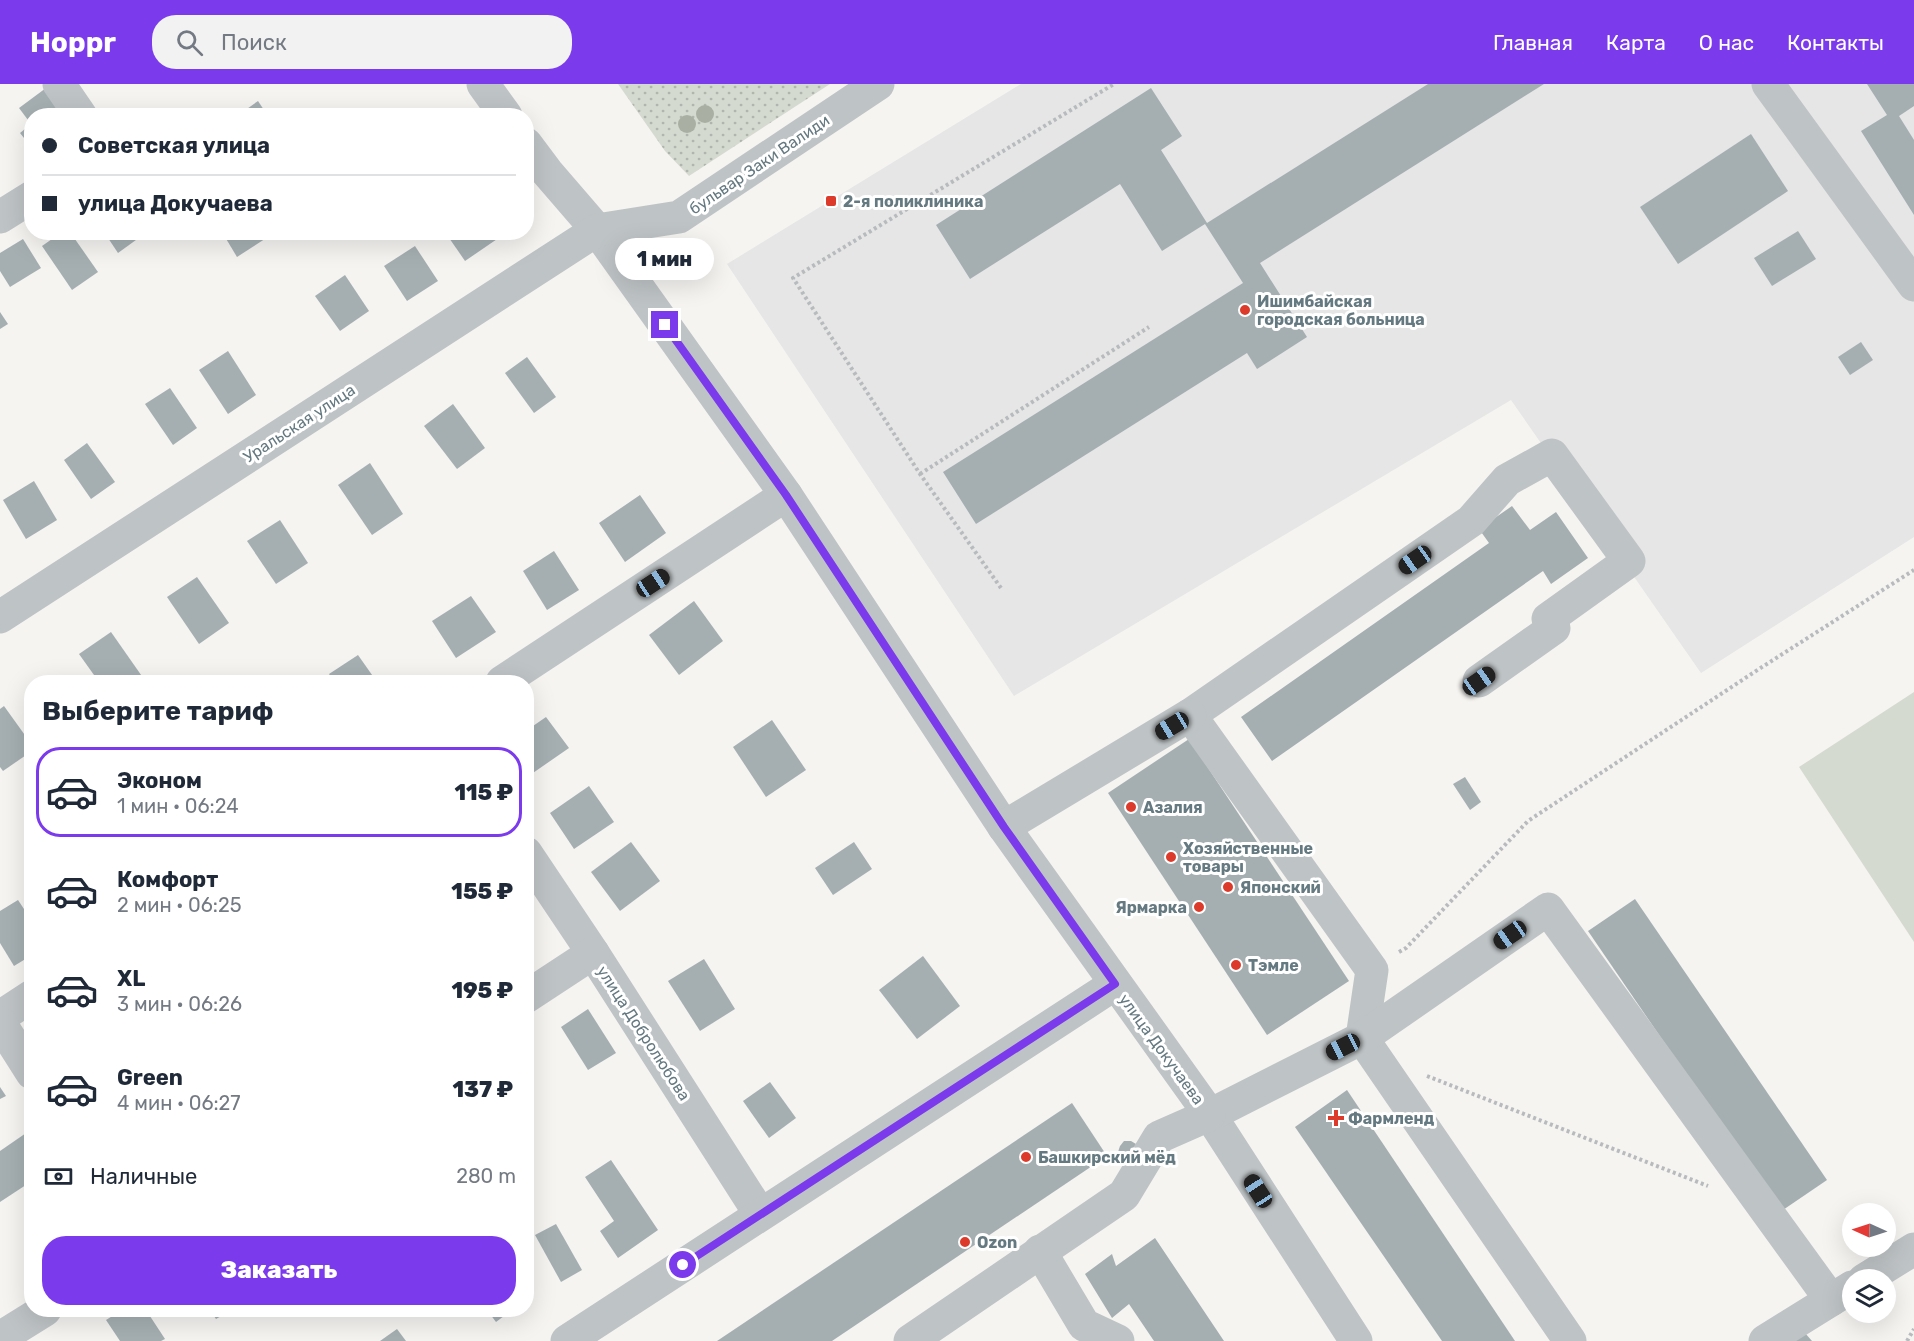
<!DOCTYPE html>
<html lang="ru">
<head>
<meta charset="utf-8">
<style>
  :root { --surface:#fff; --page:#f2f2f3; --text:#1f2937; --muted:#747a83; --line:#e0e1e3; --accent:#7c3aed }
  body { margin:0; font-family:Rubik,sans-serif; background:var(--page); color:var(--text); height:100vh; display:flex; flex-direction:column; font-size:22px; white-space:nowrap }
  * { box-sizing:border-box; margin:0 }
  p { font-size:20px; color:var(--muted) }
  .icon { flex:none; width:33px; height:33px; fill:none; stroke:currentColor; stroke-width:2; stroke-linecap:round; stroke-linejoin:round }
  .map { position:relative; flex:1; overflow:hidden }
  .details { position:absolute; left:24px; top:591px; width:510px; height:642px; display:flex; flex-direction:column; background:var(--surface); border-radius:24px; box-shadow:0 6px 24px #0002 }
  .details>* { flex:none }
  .hud { position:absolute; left:24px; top:24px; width:510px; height:132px; border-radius:24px; box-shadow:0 6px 24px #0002; display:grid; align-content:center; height:132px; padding:0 18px; background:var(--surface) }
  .needle { width:39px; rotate:273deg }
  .fabs { position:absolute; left:1842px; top:1119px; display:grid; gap:12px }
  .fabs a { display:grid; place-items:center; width:54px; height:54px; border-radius:50%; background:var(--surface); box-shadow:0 6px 24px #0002; font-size:30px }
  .end { position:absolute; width:27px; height:27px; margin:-14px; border:8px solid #7c3aed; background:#fff; box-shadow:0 0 0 3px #fff }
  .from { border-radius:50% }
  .bubble { position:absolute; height:42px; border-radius:21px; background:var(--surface); box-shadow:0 6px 24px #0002; font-size:20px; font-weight:800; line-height:42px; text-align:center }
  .car { position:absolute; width:18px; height:36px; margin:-18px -9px; border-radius:8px; box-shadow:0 0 4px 2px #0007; background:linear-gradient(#222 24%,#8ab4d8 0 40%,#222 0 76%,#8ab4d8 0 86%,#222 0) }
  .hud b { display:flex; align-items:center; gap:21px; height:57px; font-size:22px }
  .hud b+b { border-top:2px solid var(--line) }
  .hud i { width:15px; height:15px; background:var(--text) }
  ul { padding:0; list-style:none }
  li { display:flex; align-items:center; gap:18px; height:90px; margin:0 12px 9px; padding:0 6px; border:3px solid transparent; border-radius:24px }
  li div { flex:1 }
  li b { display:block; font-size:22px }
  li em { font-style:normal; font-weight:800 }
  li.current { border-color:var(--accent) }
  li>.icon { width:54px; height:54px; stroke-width:1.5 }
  h2 { padding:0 18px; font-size:27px; line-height:72px }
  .pay { display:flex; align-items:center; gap:15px; height:66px; padding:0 18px; font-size:22px }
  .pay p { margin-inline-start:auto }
  .action { display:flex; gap:12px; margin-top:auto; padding:12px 18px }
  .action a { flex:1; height:69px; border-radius:24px; background:var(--accent); color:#fff; font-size:24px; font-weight:800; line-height:69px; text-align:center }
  header { display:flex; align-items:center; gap:36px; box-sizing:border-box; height:84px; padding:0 30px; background:var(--accent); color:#fff }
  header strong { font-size:28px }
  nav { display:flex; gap:33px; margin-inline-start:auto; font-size:21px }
  .search { width:420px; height:54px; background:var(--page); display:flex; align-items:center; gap:15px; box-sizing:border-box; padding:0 21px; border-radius:24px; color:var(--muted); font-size:22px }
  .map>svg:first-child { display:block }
  .built { fill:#e5e6e5 }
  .grass { fill:#d5dad0 }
  .park { fill:url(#park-dots) }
  .building { fill:#a5afb2 }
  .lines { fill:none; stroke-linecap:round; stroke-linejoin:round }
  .path { stroke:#b8bbbd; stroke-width:4; stroke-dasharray:3 3; stroke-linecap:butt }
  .minor { stroke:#bec3c5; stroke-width:33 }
  .tree { fill:#a9b0a3 }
  .route { stroke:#7c3aed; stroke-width:8 }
  .poi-dot { fill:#dc3a2a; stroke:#fff; stroke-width:2 }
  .labels { text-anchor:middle; stroke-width:6; stroke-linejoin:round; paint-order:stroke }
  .street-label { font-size:16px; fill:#657981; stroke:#fff }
  .poi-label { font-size:16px; font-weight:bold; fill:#657981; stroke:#fff; text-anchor:start }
</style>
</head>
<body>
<header>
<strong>Hoppr</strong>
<div class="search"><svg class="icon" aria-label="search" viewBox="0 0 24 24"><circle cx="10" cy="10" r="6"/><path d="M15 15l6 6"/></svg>Поиск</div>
<nav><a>Главная</a><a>Карта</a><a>О нас</a><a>Контакты</a></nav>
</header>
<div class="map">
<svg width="1914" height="1257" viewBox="0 0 1914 1257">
  <defs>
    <pattern id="park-dots" width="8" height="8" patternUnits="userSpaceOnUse" patternTransform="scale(1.5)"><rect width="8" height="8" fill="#d5dad0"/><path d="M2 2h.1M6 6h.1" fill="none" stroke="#b0b6ae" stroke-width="1.8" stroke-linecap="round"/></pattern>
  </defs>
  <rect width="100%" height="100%" fill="#f5f4f1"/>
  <polygon class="built" points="1021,0 1914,0 1914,453 1701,589 1511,316 1014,612 727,180"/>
  <polygon class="grass" points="1914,608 1914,858 1799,683"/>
  <polygon class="park" points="618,0 830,0 689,92 665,67"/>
  <g class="building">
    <polygon points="1428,0 1544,0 1260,179 1307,253 1257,285 1247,269 976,440 943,388 1243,199 1205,140 1162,167 1120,100 970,195 936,141 1151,4 1182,52 1161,66 1207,139"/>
    <polygon points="1867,0 1914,0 1914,22 1899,32 1914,56 1914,131 1861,47 1887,31"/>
    <polygon points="46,4 66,32 32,32 32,64 20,49 31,40 19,24"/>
    <polygon points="258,17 268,32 237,32"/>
    <polygon points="1751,50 1788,107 1678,180 1640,123"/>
    <polygon points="1798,147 1816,175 1772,202 1754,174"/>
    <polygon points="62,148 70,148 98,188 72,206 42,162"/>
    <polygon points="104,148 147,148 118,169"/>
    <polygon points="222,148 269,148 271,151 237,173"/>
    <polygon points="445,148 502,148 503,151 465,177"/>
    <polygon points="23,155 41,184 10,203 0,187 0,169"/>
    <polygon points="415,162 438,197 407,217 384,182"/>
    <polygon points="345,191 369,227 340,247 315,212"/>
    <polygon points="0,228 8,240 0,245"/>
    <polygon points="1861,258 1873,276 1850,291 1838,273"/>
    <polygon points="228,267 256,311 228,330 199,286"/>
    <polygon points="527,273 556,313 534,329 505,289"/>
    <polygon points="170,304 197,344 173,361 145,320"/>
    <polygon points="453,320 485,364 457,385 424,342"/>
    <polygon points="87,359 115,398 91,415 64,376"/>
    <polygon points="370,379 403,430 372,451 338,401"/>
    <polygon points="34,397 57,436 26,455 3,416"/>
    <polygon points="640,411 666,449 625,478 599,439"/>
    <polygon points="1512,422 1530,446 1556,428 1588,474 1551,500 1543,487 1272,677 1241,633 1489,459 1479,445"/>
    <polygon points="280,436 308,479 276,500 247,457"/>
    <polygon points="554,467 579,506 547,526 523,487"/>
    <polygon points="197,493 229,539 199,560 167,513"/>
    <polygon points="471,512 496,548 456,574 432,537"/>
    <polygon points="694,517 723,557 679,591 649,551"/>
    <polygon points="111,548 146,598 99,598 79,570"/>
    <polygon points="358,571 377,598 334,598 329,590"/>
    <polygon points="4,622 32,661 32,667 3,687 0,683 0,625"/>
    <polygon points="526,632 533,642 546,633 569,664 530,691 526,687"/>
    <polygon points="772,636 806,686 766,713 733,663"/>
    <polygon points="1189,655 1349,897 1267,951 1108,709"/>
    <polygon points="1465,693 1481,718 1470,726 1453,700"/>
    <polygon points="589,702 614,738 574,765 550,729"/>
    <polygon points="631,758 660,797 620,827 591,788"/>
    <polygon points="854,758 872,785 833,811 815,784"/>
    <polygon points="1635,815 1827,1096 1780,1128 1588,847"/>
    <polygon points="18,816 32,837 32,871 14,882 0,859 0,827"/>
    <polygon points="923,872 960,922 917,955 879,906"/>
    <polygon points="704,875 735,925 700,947 668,897"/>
    <polygon points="588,925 616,969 588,986 561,943"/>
    <polygon points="770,998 796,1034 769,1054 743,1017"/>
    <polygon points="0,1003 6,1012 0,1015"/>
    <polygon points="1347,1006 1515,1257 1442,1257 1295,1043"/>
    <polygon points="1072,1019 1107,1072 832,1257 717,1257"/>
    <polygon points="29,1047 32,1051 32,1097 0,1118 0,1067"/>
    <polygon points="1124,1057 1131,1057 1136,1060 1128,1077 1122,1074 1118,1068 1120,1062"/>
    <polygon points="611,1076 658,1146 618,1174 600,1147 614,1137 585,1093"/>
    <polygon points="556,1140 582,1186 561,1198 535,1151"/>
    <polygon points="1155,1154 1224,1257 1154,1257 1129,1220 1112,1234 1085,1190 1112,1170 1116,1182"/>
    <polygon points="122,1226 146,1226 165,1255 161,1257 120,1257 106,1236"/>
    <polygon points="210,1226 232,1226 216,1235"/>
    <polygon points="487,1226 512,1226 496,1238"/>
    <polygon points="397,1245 406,1257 380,1257"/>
    <polygon points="1805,1249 1812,1257 1793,1257"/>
  </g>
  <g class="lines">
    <g class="path">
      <polyline points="920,390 1149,243"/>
      <polyline points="1001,504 920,390 793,194 1114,0"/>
      <polyline points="1399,868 1406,864 1528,737 1759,585 1914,486"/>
      <polyline points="1427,992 1708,1102"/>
      <polyline points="1907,1257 1914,1245"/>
    </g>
    <g class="minor">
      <polyline points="59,0 81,32"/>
      <polyline points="483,0 506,32"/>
      <polyline points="1768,0 1914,201"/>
      <polyline points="526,60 547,88 597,146 786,411 1004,743 1210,1031 1356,1257"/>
      <polyline points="0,133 32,113"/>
      <polyline points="0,533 597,146 679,133 878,0"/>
      <polyline points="1479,597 1554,544 1548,535 1629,477 1552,371 1507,396 1471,437 1190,631 1372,886 1362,954 1570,1257"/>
      <polyline points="502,598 786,411"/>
      <polyline points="1004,743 1190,631"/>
      <polyline points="526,769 593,869 760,1130"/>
      <polyline points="526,913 593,869"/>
      <polyline points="0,933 32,912"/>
      <polyline points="0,939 32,989"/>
      <polyline points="1210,1031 1362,954 1548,825 1831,1216"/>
      <polyline points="1040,1167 1084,1241 1118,1257"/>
      <polyline points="1864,1196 1914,1165"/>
      <polyline points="0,1254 45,1226"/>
      <polyline points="567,1257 1115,900"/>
      <polyline points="910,1257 1124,1111 1159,1053 1209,1031"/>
      <polyline points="1765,1257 1852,1203"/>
    </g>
  </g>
  <g class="tree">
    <circle cx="705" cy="30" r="9"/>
    <circle cx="687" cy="40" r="9"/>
  </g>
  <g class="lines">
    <polyline class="route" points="665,241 786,411 1004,743 1115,900 683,1181"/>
  </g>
  <g class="poi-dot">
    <rect x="825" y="111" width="12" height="12" rx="3"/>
    <circle cx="1245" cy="226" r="6"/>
    <circle cx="1131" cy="723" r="6"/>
    <circle cx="1171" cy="773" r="6"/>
    <circle cx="1228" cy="803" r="6"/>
    <circle cx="1199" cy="823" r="6"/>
    <circle cx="1236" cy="881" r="6"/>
    <path d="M1333 1025h6v6h6v6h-6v6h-6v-6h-6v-6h6z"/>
    <circle cx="1026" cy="1073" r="6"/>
    <circle cx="965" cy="1158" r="6"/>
  </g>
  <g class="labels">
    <g class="street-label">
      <text transform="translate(759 80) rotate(-34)" y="6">бульвар Заки Валиди</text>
      <text transform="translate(299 339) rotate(-33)" y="6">Уральская улица</text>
      <text transform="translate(644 949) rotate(57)" y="6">улица Добролюбова</text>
      <text transform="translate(1162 965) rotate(54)" y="6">улица Докучаева</text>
    </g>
    <g class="poi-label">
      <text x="843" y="123">2-я поликлиника</text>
      <text x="1257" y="223">Ишимбайская<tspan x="1257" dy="18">городская больница</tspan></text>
      <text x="1143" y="729">Азалия</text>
      <text x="1183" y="770">Хозяйственные<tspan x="1183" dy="18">товары</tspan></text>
      <text x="1240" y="809">Японский</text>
      <text x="1187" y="829" text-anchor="end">Ярмарка</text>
      <text x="1248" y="887">Тэмле</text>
      <text x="1348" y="1040">Фармленд</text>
      <text x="1038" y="1079">Башкирский мёд</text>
      <text x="977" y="1164">Ozon</text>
    </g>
  </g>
</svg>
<div class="fabs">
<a><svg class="needle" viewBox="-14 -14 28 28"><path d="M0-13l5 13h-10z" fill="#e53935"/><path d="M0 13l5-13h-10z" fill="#747a83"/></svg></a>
<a><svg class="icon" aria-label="layers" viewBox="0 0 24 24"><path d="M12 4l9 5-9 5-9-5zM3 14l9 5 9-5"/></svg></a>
</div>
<i class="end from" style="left:683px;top:1181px"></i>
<i class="end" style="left:665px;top:241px"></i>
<div class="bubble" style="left:615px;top:154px;width:99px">1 мин</div>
<i class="car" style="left:1415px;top:476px;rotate:235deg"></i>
<i class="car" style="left:653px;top:499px;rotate:57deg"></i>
<i class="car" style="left:1479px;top:597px;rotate:55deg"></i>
<i class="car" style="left:1172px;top:642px;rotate:239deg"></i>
<i class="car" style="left:1510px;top:851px;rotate:235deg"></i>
<i class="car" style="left:1343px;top:963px;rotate:243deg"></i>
<i class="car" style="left:1258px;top:1107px;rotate:327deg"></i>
<div class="hud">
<b><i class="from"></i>Советская улица</b>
<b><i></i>улица Докучаева</b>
</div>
<section class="details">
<h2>Выберите тариф</h2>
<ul>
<li class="current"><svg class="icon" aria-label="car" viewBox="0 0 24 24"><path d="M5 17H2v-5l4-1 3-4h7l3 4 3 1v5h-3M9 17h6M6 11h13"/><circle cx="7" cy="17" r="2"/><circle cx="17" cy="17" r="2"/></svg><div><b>Эконом</b><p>1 мин · 06:24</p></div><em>115 ₽</em></li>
<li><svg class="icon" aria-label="car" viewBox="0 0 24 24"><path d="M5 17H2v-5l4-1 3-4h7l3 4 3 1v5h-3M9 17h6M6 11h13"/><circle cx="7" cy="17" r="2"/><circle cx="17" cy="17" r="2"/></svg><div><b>Комфорт</b><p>2 мин · 06:25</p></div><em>155 ₽</em></li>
<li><svg class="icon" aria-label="car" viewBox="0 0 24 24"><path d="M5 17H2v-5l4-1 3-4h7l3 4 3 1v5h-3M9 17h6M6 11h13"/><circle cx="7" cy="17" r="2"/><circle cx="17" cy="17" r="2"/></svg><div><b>XL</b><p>3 мин · 06:26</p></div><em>195 ₽</em></li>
<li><svg class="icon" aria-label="car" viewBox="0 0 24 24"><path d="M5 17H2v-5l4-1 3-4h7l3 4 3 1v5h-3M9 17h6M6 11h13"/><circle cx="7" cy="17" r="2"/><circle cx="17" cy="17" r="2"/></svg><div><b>Green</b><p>4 мин · 06:27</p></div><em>137 ₽</em></li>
</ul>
<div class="pay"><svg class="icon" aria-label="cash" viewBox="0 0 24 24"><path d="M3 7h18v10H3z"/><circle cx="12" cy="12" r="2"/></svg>Наличные<p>280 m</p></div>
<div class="action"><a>Заказать</a></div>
</section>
</div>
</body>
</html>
